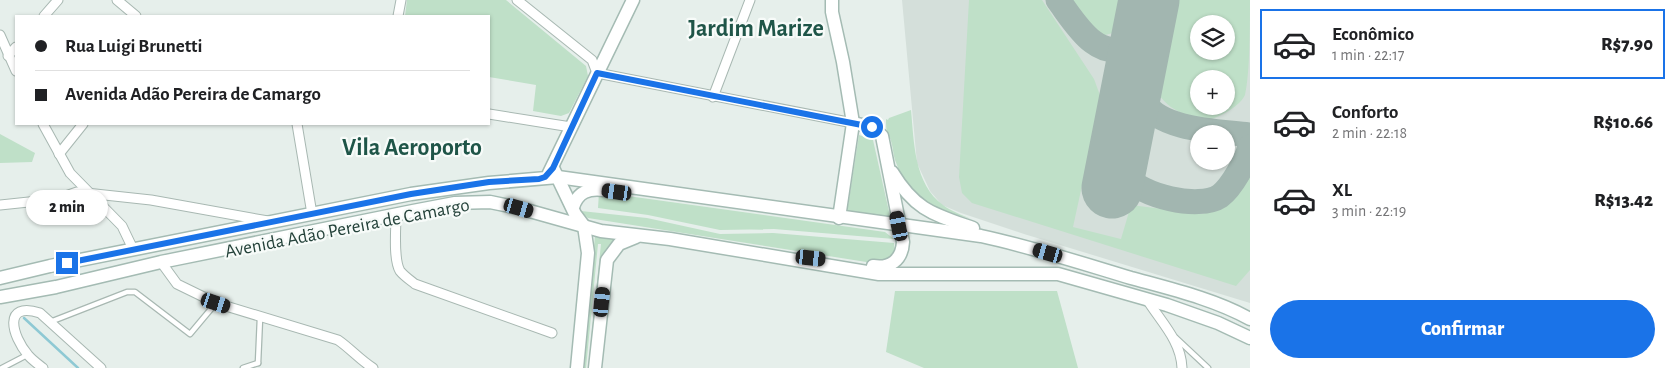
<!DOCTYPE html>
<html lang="pt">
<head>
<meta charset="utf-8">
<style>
  :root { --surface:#fff; --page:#f2f2f2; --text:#202124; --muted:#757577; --line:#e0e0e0; --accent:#1a73e8 }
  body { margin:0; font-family:"Alegreya Sans",sans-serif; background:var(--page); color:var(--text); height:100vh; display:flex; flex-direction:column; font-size:19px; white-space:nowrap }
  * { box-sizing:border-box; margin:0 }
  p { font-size:16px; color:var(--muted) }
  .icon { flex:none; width:28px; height:28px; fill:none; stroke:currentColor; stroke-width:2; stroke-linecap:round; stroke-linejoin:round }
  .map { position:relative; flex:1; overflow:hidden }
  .details { display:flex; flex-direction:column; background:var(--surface); width:425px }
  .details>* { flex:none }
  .hud { position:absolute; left:15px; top:15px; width:475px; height:110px; border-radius:0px; box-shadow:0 1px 4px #0004; display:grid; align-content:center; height:110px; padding:0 20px; background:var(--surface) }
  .controls { position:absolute; left:1190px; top:15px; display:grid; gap:10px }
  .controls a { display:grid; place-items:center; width:45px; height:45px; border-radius:50%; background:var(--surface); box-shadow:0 1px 4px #0004; font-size:25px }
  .end { position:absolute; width:22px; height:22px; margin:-11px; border:6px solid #1a73e8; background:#fff; box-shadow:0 0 0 2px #fff }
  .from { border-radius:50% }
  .bubble { position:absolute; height:35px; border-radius:18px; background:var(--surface); box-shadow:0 1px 4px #0004; font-size:16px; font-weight:800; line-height:35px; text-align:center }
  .car { position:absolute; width:15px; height:30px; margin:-15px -8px; border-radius:6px; box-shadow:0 0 4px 1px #0007; background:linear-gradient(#222 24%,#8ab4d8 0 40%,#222 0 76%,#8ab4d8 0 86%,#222 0) }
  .hud b { display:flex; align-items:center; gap:18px; height:48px; font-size:19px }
  .hud b+b { border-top:1px solid var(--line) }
  .hud i { width:12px; height:12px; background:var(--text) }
  ul { padding:9px 0 0; list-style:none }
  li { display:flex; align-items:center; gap:15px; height:70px; margin:0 10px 8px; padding:0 10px; border:2px solid transparent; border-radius:0px }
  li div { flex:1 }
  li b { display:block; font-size:19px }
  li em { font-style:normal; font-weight:800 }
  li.active { border-color:var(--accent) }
  li>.icon { width:45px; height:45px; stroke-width:1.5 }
  .button { display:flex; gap:10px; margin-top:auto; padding:10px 20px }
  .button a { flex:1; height:58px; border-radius:30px; background:var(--accent); color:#fff; font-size:20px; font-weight:800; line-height:58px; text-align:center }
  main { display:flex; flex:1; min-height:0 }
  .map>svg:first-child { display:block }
  .built { fill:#d4dfda; fill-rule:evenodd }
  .green { fill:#bfe0c8; fill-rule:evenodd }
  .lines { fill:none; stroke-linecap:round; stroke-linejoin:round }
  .stream { stroke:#8ec9d4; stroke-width:2.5 }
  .taxiway { stroke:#a2b6b0; stroke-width:25 }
  .runway { stroke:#a2b6b0; stroke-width:61 }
  .lane-casing { stroke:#a8b8b2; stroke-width:7 }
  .street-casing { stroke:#a8b8b2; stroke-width:11 }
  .secondary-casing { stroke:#a4bbb3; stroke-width:15 }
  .lane { stroke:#fff; stroke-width:4.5 }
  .street { stroke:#fff; stroke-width:9 }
  .secondary { stroke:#fff; stroke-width:12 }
  .route { stroke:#1a73e8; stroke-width:6 }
  .labels { text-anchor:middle; stroke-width:4.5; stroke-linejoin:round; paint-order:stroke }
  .street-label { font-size:19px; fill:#24423a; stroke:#f7fbf9 }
  .district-label { font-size:24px; font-weight:bold; fill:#1f5548; stroke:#f7fbf9 }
</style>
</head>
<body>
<main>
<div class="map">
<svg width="1250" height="368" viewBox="0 0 1250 368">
  <rect width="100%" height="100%" fill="#e6efeb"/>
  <path class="built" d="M902,0H1250V303L1024,234L961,213L942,205L930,191L917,163ZM1199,24H1226V51H1199ZM1199,79H1226V106H1199ZM1199,134H1226V161H1199Z"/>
  <g class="green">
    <polygon points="407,0 506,0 586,66 588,76 569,113 561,116 533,111 536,85 489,77 489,16 405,16"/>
    <polygon points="969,0 1042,0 1094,79 1101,98 1073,227 1121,239 1131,205 1202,214 1223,207 1236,196 1250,177 1250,270 1236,286 972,203 962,193 959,177"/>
    <path d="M1067,0H1126C1124,7 1124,17 1121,24C1119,29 1114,33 1109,34C1087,41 1078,16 1067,0Z"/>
    <path d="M1166,0H1250C1250,26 1250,73 1245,95C1241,103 1232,109 1225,113C1221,115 1215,118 1211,119C1186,120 1161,106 1153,83C1148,68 1162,18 1166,0ZM1199,24H1226V51H1199ZM1199,79H1226V106H1199Z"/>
    <path d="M911,110C914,142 914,184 943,205C951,211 962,215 971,219C935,209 909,199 895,160C893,154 893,147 891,141C891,139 889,137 888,135C886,131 886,124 886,119L888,120L889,118Z"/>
    <polygon points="0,134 35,153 32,162 0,163"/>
    <polygon points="859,135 873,140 890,216 847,212"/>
    <polygon points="599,192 885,232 894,239 774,229 720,230 648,215 598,208"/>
    <polygon points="581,211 647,218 720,234 773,233 894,243 895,255 879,264 588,218 583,214"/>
    <polygon points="595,235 616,238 603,255 600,265 590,368 588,368 601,244 598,244 586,368 584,368"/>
    <polygon points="895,291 1057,291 1078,368 924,368 886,352"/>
  </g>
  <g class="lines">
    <polyline class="stream" points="24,318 78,368"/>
    <g class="taxiway">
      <path d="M1058,0C1074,21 1098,65 1130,44C1135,40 1140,33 1143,29"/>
      <path d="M1135,72C1137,82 1139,94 1144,102C1161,131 1220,131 1250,135"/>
      <path d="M1118,154C1121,161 1122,170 1126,176C1140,196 1199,210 1220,196C1232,187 1246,161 1250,147"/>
    </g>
    <polyline class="runway" points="1112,188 1149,0"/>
    <g class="lane-casing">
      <g id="lane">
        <polyline points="50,322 127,292 135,292 190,334 216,303"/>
        <polyline points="1176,338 1208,368"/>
        <polyline points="258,363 260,318"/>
        <polyline points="2,368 27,355"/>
        <polyline points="243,368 258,363"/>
      </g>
    </g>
    <g class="street-casing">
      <g id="street">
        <polyline points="117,0 136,16"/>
        <polyline points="517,0 592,60 597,73 853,123"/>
        <polyline points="44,16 58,0"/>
        <polyline points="398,16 401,0"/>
        <polyline points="0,35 16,71"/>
        <polyline points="8,56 16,47"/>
        <polyline points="713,97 750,0"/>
        <polyline points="489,114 571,127"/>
        <polyline points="43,124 70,173 122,226 133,249"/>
        <polyline points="297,124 312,214"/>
        <polyline points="59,154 83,124"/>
        <polyline points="0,205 57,199 77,192 151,200 268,221"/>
        <path d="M396,215C396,229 393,259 400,271C404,276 410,280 415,284L552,333"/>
        <path d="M161,262L177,284L216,303L338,340C351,349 360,360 373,368"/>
        <path d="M1146,298C1160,321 1181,340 1182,368"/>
        <path d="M43,368C38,364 32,360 28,355C12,336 2,301 40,313L101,368"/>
      </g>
    </g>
    <g class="secondary-casing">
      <g id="secondary">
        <polyline points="832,0 832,12 843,62 853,123 839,218"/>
        <path d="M853,123L872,127L882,136L903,242C902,260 890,269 873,266"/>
        <polyline points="553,168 575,214 584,226 588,253 577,368"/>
        <path d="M892,172C915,210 933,214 973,228"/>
        <polyline points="549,173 633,0"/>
        <path d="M573,207C578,192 588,188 604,190"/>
        <path d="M0,278L50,266L411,194L489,183L558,177L981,236C1032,247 1081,263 1131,278C1171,289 1214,299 1250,319"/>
        <polyline points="0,297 56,287 161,262 413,211 455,203 490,202 519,208 601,231 670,239 879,274 1058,274 1167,305 1218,323 1250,338"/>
        <polyline points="595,368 607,260 619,244 636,237"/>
      </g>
    </g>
    <use href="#lane" class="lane"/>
    <use href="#street" class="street"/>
    <use href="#secondary" class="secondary"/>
  </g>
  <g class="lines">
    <polyline class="route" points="67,263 411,194 489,182 539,179 545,177 553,168 597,73 872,127"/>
  </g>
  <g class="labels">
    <g class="street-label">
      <text transform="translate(347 227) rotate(-11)" y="7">Avenida Adão Pereira de Camargo</text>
    </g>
    <g class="district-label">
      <text x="756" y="36">Jardim Marize</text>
      <text x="412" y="155">Vila Aeroporto</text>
    </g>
  </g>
</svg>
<div class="controls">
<a><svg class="icon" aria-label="layers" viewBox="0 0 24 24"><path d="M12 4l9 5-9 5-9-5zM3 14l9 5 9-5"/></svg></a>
<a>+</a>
<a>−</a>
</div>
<i class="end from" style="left:872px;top:127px"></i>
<i class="end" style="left:67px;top:263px"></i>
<div class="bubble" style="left:26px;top:190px;width:82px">2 min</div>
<i class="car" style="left:617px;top:192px;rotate:278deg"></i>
<i class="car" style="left:519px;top:208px;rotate:106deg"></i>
<i class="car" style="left:899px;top:226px;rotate:349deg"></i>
<i class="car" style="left:1048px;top:253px;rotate:286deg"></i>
<i class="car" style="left:811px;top:258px;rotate:96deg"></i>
<i class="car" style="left:602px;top:302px;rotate:6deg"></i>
<i class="car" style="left:216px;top:303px;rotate:108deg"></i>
<div class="hud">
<b><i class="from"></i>Rua Luigi Brunetti</b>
<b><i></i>Avenida Adão Pereira de Camargo</b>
</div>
</div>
<section class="details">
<ul>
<li class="active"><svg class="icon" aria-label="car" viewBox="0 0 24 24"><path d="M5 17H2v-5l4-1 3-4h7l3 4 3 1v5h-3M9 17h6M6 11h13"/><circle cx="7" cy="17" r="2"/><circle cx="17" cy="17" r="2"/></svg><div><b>Econômico</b><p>1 min · 22:17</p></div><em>R$7.90</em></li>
<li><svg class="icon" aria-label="car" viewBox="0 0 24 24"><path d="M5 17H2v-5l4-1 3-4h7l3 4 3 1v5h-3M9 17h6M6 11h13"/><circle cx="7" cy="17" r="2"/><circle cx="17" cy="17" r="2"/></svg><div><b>Conforto</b><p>2 min · 22:18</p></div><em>R$10.66</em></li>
<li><svg class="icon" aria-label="car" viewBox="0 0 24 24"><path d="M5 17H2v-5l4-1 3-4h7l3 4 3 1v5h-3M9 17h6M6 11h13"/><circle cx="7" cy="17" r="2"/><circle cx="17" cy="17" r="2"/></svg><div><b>XL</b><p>3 min · 22:19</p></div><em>R$13.42</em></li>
</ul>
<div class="button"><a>Confirmar</a></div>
</section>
</main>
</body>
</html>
